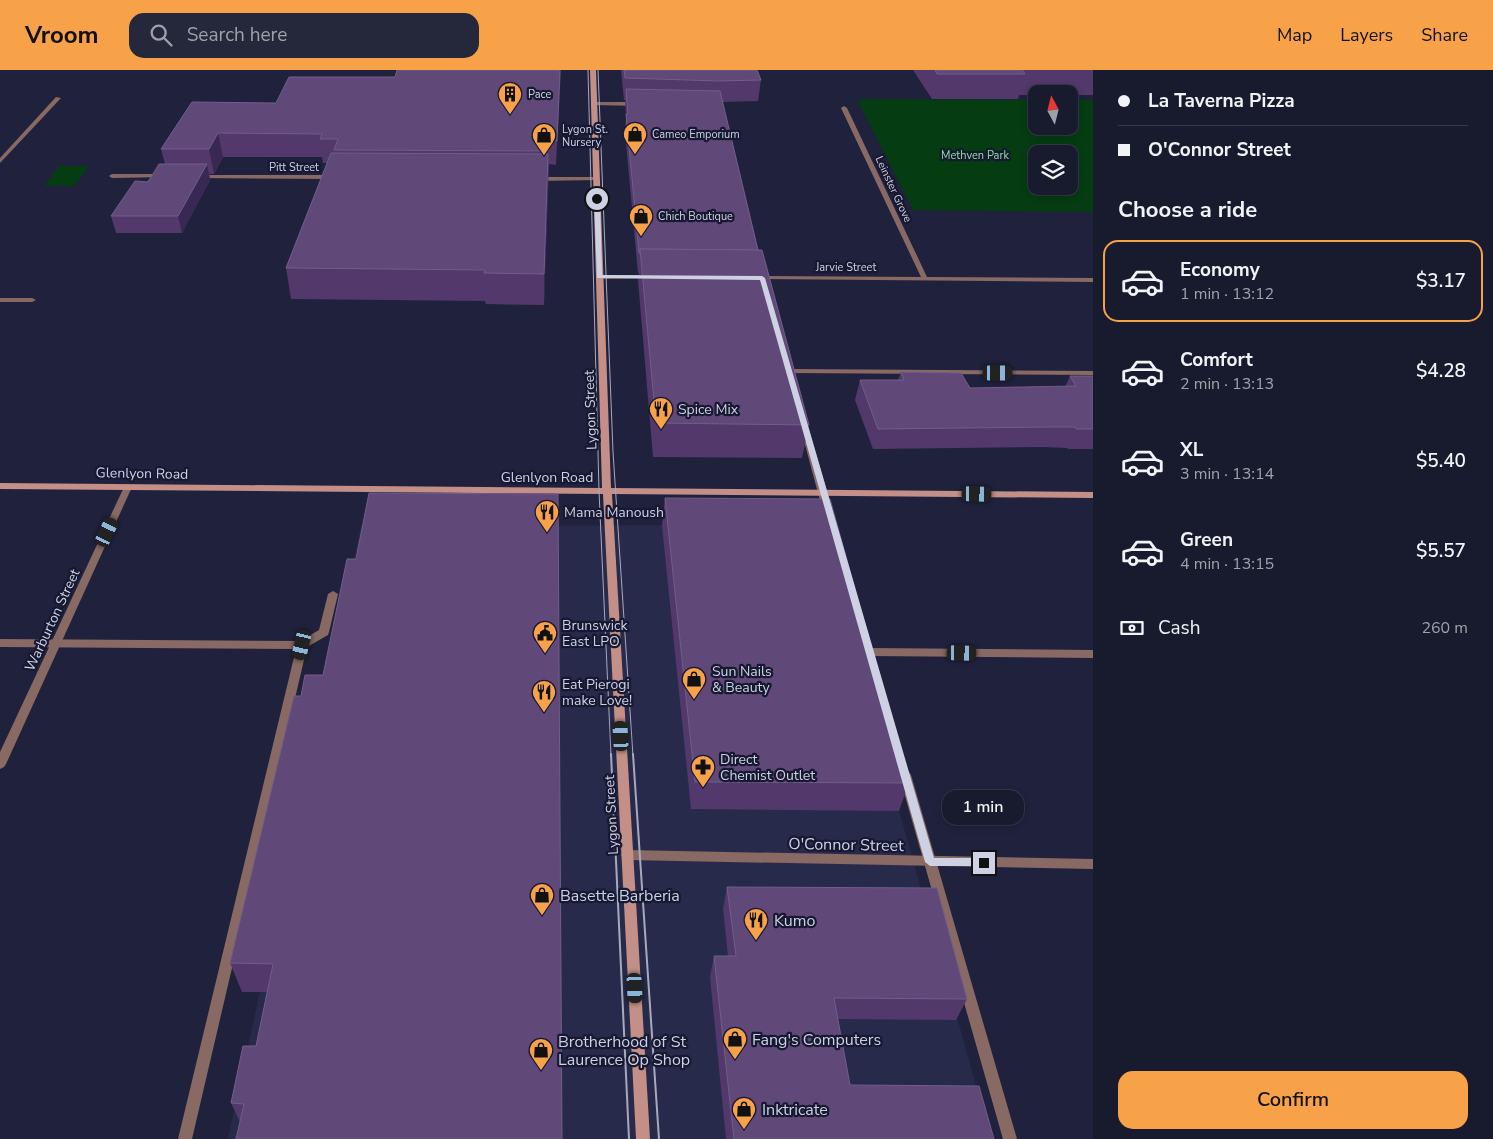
<!DOCTYPE html>
<html lang="en">
<head>
<meta charset="utf-8">
<style>
  :root { --surface:#181a2e; --page:#25273a; --text:#f1f3f6; --muted:#9fa1aa; --line:#36384a; --accent:#f7a148 }
  body { margin:0; font-family:"Nunito Sans",sans-serif; background:var(--page); color:var(--text); height:100vh; display:flex; flex-direction:column; font-size:19px; white-space:nowrap }
  * { box-sizing:border-box; margin:0 }
  p { font-size:16px; color:var(--muted) }
  .icon { flex:none; width:28px; height:28px; fill:none; stroke:currentColor; stroke-width:2; stroke-linecap:round; stroke-linejoin:round }
  .map { position:relative; flex:1; overflow:hidden }
  .drawer { display:flex; flex-direction:column; background:var(--surface); width:400px }
  .drawer>* { flex:none }
  .guide { display:grid; align-content:center; height:110px; padding:0 25px; background:var(--surface) }
  .needle { width:32px; rotate:353deg }
  .fabs { position:absolute; left:1028px; top:15px; display:grid; gap:10px }
  .fabs a { display:grid; place-items:center; width:50px; height:50px; border-radius:10px; background:var(--surface); box-shadow:0 2px 8px #0003,0 0 0 1px var(--line); font-size:25px }
  .end { position:absolute; width:22px; height:22px; margin:-11px; border:6px solid #ced1e3; background:#111; box-shadow:0 0 0 2px #111 }
  .from { border-radius:50% }
  .bubble { position:absolute; height:35px; border-radius:15px; background:var(--surface); box-shadow:0 2px 8px #0003,0 0 0 1px var(--line); font-size:16px; font-weight:600; line-height:35px; text-align:center }
  .car { position:absolute; width:15px; height:30px; margin:-15px -8px; border-radius:6px; box-shadow:0 0 4px 1px #0007; background:linear-gradient(#222 24%,#8ab4d8 0 40%,#222 0 76%,#8ab4d8 0 86%,#222 0) }
  .guide b { display:flex; align-items:center; gap:18px; height:48px; font-size:19px }
  .guide b+b { border-top:1px solid var(--line) }
  .guide i { width:12px; height:12px; background:var(--text) }
  ul { padding:0; list-style:none }
  li { display:flex; align-items:center; gap:15px; height:82px; margin:0 10px 8px; padding:0 15px; border:2px solid transparent; border-radius:15px }
  li div { flex:1 }
  li b { display:block; font-size:19px }
  li em { font-style:normal; font-weight:600 }
  li.on { border-color:var(--accent) }
  li>.icon { width:45px; height:45px; stroke-width:1.5 }
  h2 { padding:0 25px; font-size:22px; line-height:60px }
  .pay { display:flex; align-items:center; gap:12px; height:55px; padding:0 25px; font-size:19px }
  .pay p { margin-inline-start:auto }
  .primary-button { display:flex; gap:10px; margin-top:auto; padding:10px 25px }
  .primary-button a { flex:1; height:58px; border-radius:15px; background:var(--accent); color:#111; font-size:20px; font-weight:600; line-height:58px; text-align:center }
  header { display:flex; align-items:center; gap:30px; box-sizing:border-box; height:70px; padding:0 25px; background:var(--accent); color:#111 }
  header strong { font-size:24px }
  nav { display:flex; gap:28px; margin-inline-start:auto; font-size:18px }
  .search { width:350px; height:45px; background:var(--page); display:flex; align-items:center; gap:12px; box-sizing:border-box; padding:0 18px; border-radius:15px; color:var(--muted); font-size:19px }
  main { display:flex; flex:1; min-height:0 }
  .map>svg:first-child { display:block }
  .built { fill:#282a4b }
  .green { fill:#053c12; fill-rule:evenodd }
  .lines { fill:none; stroke-linecap:round; stroke-linejoin:round }
  .lane { fill:#896963; fill-rule:evenodd }
  .street { fill:#896963; fill-rule:evenodd }
  .secondary { fill:#c38f86; fill-rule:evenodd }
  .tram-far1 { stroke:#a7aabe; stroke-width:1 }
  .tram { stroke:#a7aabe; stroke-width:2 }
  .wall { fill:#52386b }
  .shaded-wall { fill:#392853 }
  .building { fill:#604878; stroke:#715e89 }
  .route { fill:#ced1e3 }
  .labels { text-anchor:middle; stroke-width:4.5; stroke-linejoin:round; paint-order:stroke }
  .far-poi-label { font-size:11px; fill:#ced1e3; stroke:#171832; text-anchor:start }
  .far-park-label { font-size:11px; fill:#92e09a; stroke:#171832 }
  .far-street-label { font-size:11px; fill:#ced1e3; stroke:#171832 }
  .poi-label { font-size:14px; fill:#ced1e3; stroke:#171832; text-anchor:start }
  .street-label { font-size:14px; fill:#ced1e3; stroke:#171832 }
  .near-street-label { font-size:16px; fill:#ced1e3; stroke:#171832 }
  .near-poi-label { font-size:16px; fill:#ced1e3; stroke:#171832; text-anchor:start }
</style>
</head>
<body>
<header>
<strong>Vroom</strong>
<div class="search"><svg class="icon" aria-label="search" viewBox="0 0 24 24"><circle cx="10" cy="10" r="6"/><path d="M15 15l6 6"/></svg>Search here</div>
<nav><a>Map</a><a>Layers</a><a>Share</a></nav>
</header>
<main>
<div class="map">
<svg width="1093" height="1069" viewBox="0 0 1093 1069">
  <rect width="100%" height="100%" fill="#20223d"/>
  <polygon class="built" points="819,455 991,1069 228,1069 361,456"/>
  <g class="green">
    <path d="M857,29L1036,30V56H1069V30H1093V142L913,140ZM1036,84H1069V116H1036Z"/>
    <polygon points="59,96 89,96 74,116 44,116"/>
  </g>
  <g class="lines">
    <g class="lane">
      <polygon points="592,32 638,32 641,34 638,36 594,35 592,34"/>
      <polygon points="0,228 32,228 36,230 32,232 0,232"/>
      <polygon points="784,292 790,292 792,299 1093,301 1093,305 788,303 784,301"/>
      <polygon points="800,350 806,350 807,352 833,442 831,444 825,444 823,442 799,352"/>
      <polygon points="333,521 338,524 329,562 328,565 307,577 192,1069 178,1069 296,579 0,577 0,569 300,571 319,560 328,524"/>
      <polygon points="869,578 1093,580 1093,588 869,586 865,585 864,582 865,579"/>
      <polygon points="905,700 909,702 911,705 1017,1069 1003,1069 899,705 901,702"/>
    </g>
    <g class="street">
      <polygon points="56,27 61,28 0,93 0,88"/>
      <polygon points="844,36 847,38 927,207 1093,208 1093,212 756,209 756,207 758,206 921,207 841,38"/>
      <polygon points="163,104 166,106 165,107 112,108 109,106 112,104"/>
      <polygon points="193,105 333,105 336,107 333,109 195,108 192,106"/>
      <polygon points="596,107 598,108 598,110 535,111 532,109 535,107"/>
      <polygon points="651,205 654,207 653,208 599,209 596,207 599,205"/>
      <polygon points="128,414 132,417 6,694 4,697 0,699 0,682 124,417"/>
      <polygon points="627,780 1093,789 1093,799 627,790 623,789 621,785 623,781"/>
    </g>
    <polygon class="secondary" points="590,0 596,0 611,418 1093,422 1093,428 612,424 650,1069 636,1069 603,424 0,419 0,413 602,418"/>
    <g class="tram-far1">
      <polyline points="588,0 599,421 611,686"/>
      <polyline points="598,0 613,382 633,686"/>
    </g>
    <g class="tram">
      <polyline points="611,684 629,1069"/>
      <polyline points="633,684 659,1069"/>
    </g>
  </g>
  <g class="wall">
    <polygon points="561,0 556,95 549,94 544,235 486,234 485,231 291,229 286,198 327,93 323,93 322,87 223,87 214,104 209,104 210,110 182,163 116,163 111,146 165,94 161,79 276,33 395,7"/>
    <polygon points="621,0 757,0 761,10 758,31 722,32 758,180 809,355 802,388 653,387 638,210 639,203 638,203 625,62 626,48 625,30 624,30"/>
    <polygon points="913,0 1093,0 1093,25 1069,25 1069,24 1036,24 1036,25 1019,25 1018,29 932,29"/>
    <polygon points="901,302 970,318 1065,317 1070,306 1093,306 1093,379 1068,379 1067,378 1043,377 873,379 855,330 860,310 898,310"/>
    <polygon points="665,428 909,713 899,741 691,739 662,456"/>
    <polygon points="294,626 562,1069 240,1052 231,1033 256,976 267,922 242,922 230,893"/>
    <polygon points="727,817 967,929 956,950 838,949 850,1015 994,1069 726,1069 710,907 714,886 728,886 723,839"/>
  </g>
  <g class="shaded-wall">
    <polygon points="560,0 561,0 556,95 557,71"/>
    <polygon points="218,63 223,87 214,104 209,79"/>
    <polygon points="548,84 548,113 544,235 544,204"/>
    <polygon points="207,94 210,110 182,163 178,146"/>
  </g>
  <g class="building">
    <polygon points="397,0 560,0 557,71 549,70 548,81 334,80 338,69 320,69 322,64 218,63 209,79 161,79 192,32 276,33 289,7 395,7"/>
    <polygon points="624,0 757,0 761,10 718,11 625,8"/>
    <polygon points="935,0 1022,0 1025,4 937,4"/>
    <polygon points="626,19 720,21 758,180 640,179 640,183 639,183 626,44 628,44"/>
    <polygon points="331,83 548,84 544,204 484,203 485,200 286,198"/>
    <polygon points="159,94 207,94 178,146 111,146 135,111 148,112"/>
    <polygon points="640,179 762,180 809,355 656,353"/>
    <polygon points="901,302 961,303 970,318 1076,316 1070,306 1093,306 1093,359 1076,359 1075,357 1050,357 878,359 860,310 904,310"/>
    <polygon points="369,423 558,424 562,1069 236,1069 244,1034 231,1033 243,976 256,976 273,894 230,893 294,626 301,626 305,605 323,605 347,489 356,489"/>
    <polygon points="665,428 830,429 909,713 695,712"/>
    <polygon points="727,817 937,818 967,929 834,928 850,1015 979,1016 994,1069 734,1069 714,886 736,886"/>
  </g>
  <polygon class="route" points="597,127 600,129 602,205 762,206 765,208 934,788 984,788 989,793 988,796 930,796 925,792 760,210 597,208 594,129"/>
  <defs>
    <g id="building-pin" transform="scale(1.25)"><path d="M0 17L-7.5 6A9.5 9.5 0 1 1 7.5 6Z" fill="#f7a148" stroke="#171832"/><path d="M-4-6H4V6H1V3H-1V6H-4ZM-2.5-4.3h1.7v1.8h-1.7ZM.8-4.3h1.7v1.8H.8ZM-2.5-1h1.7V.8h-1.7ZM.8-1h1.7V.8H.8Z" fill="#111"/></g>
    <g id="shop-pin" transform="scale(1.25)"><path d="M0 17L-7.5 6A9.5 9.5 0 1 1 7.5 6Z" fill="#f7a148" stroke="#171832"/><path d="M-5-2.5h2.3a2.7 3.5 0 0 1 5.4 0H5L5.5 6h-11ZM-1.5-2.5h3a1.5 2.3 0 0 0-3 0Z" fill="#111"/></g>
    <g id="restaurant-pin" transform="scale(1.25)"><path d="M0 17L-7.5 6A9.5 9.5 0 1 1 7.5 6Z" fill="#f7a148" stroke="#171832"/><path d="M-5-6h1v4h1v-4h1v4h1v-4h1v5L-1.5 .5V6h-2V.5L-5-1ZM5-6V6H3V1.5H1.5Q1.5-4 5-6Z" fill="#111"/></g>
    <g id="civic-pin" transform="scale(1.25)"><path d="M0 17L-7.5 6A9.5 9.5 0 1 1 7.5 6Z" fill="#f7a148" stroke="#171832"/><path d="M-.6-6.5H3V-4.5H.6V-3L4-1V1h2V6H-6V1h2V-1L-.6-3ZM-1.2 2.5V6h2.4V2.5Z" fill="#111"/></g>
    <g id="pharmacy-pin" transform="scale(1.25)"><path d="M0 17L-7.5 6A9.5 9.5 0 1 1 7.5 6Z" fill="#f7a148" stroke="#171832"/><path d="M-2-6h4v4h4v4h-4v4h-4v-4h-4v-4h4Z" fill="#111"/></g>
  </defs>
  <g fill-rule="evenodd">
    <use href="#building-pin" x="510" y="24"/>
    <use href="#shop-pin" x="635" y="64"/>
    <use href="#shop-pin" x="544" y="65"/>
    <use href="#shop-pin" x="641" y="146"/>
    <use href="#restaurant-pin" x="661" y="339"/>
    <use href="#restaurant-pin" x="547" y="442"/>
    <use href="#civic-pin" x="545" y="563"/>
    <use href="#shop-pin" x="694" y="609"/>
    <use href="#restaurant-pin" x="544" y="622"/>
    <use href="#pharmacy-pin" x="703" y="697"/>
    <use href="#shop-pin" x="542" y="825"/>
    <use href="#restaurant-pin" x="756" y="850"/>
    <use href="#shop-pin" x="735" y="969"/>
    <use href="#shop-pin" x="541" y="980"/>
    <use href="#shop-pin" x="744" y="1039"/>
  </g>
  <g class="labels">
    <g class="far-poi-label">
      <text x="528" y="28">Pace</text>
      <text x="562" y="63">Lygon St.<tspan x="562" dy="13">Nursery</tspan></text>
      <text x="652" y="68">Cameo Emporium</text>
      <text x="658" y="150">Chich Boutique</text>
    </g>
    <g class="far-park-label">
      <text x="975" y="89">Methven Park</text>
    </g>
    <g class="far-street-label">
      <text x="294" y="101">Pitt Street</text>
      <text transform="translate(894 119) rotate(65)" y="4">Leinster Grove</text>
      <text x="846" y="201">Jarvie Street</text>
    </g>
    <g class="poi-label">
      <text x="678" y="344">Spice Mix</text>
      <text x="564" y="447">Mama Manoush</text>
      <text x="562" y="560">Brunswick<tspan x="562" dy="16">East LPO</tspan></text>
      <text x="712" y="606">Sun Nails<tspan x="712" dy="16">&amp; Beauty</tspan></text>
      <text x="562" y="619">Eat Pierogi<tspan x="562" dy="16">make Love!</tspan></text>
      <text x="720" y="694">Direct<tspan x="720" dy="16">Chemist Outlet</tspan></text>
    </g>
    <g class="street-label">
      <text transform="translate(590 340) rotate(-92)" y="5">Lygon Street</text>
      <text transform="translate(142 403) rotate(1)" y="5">Glenlyon Road</text>
      <text x="547" y="412">Glenlyon Road</text>
      <text transform="translate(52 550) rotate(-65)" y="5">Warburton Street</text>
      <text transform="translate(611 745) rotate(-93)" y="5">Lygon Street</text>
    </g>
    <g class="near-street-label">
      <text transform="translate(846 774) rotate(1)" y="6">O'Connor Street</text>
    </g>
    <g class="near-poi-label">
      <text x="560" y="831">Basette Barberia</text>
      <text x="774" y="856">Kumo</text>
      <text x="752" y="975">Fang's Computers</text>
      <text x="558" y="977">Brotherhood of St<tspan x="558" dy="18">Laurence Op Shop</tspan></text>
      <text x="762" y="1045">Inktricate</text>
    </g>
  </g>
</svg>
<div class="fabs">
<a><svg class="needle" viewBox="-14 -14 28 28"><path d="M0-13l5 13h-10z" fill="#e53935"/><path d="M0 13l5-13h-10z" fill="#9fa1aa"/></svg></a>
<a><svg class="icon" aria-label="layers" viewBox="0 0 24 24"><path d="M12 4l9 5-9 5-9-5zM3 14l9 5 9-5"/></svg></a>
</div>
<i class="end from" style="left:597px;top:129px"></i>
<i class="end" style="left:984px;top:793px"></i>
<div class="bubble" style="left:942px;top:720px;width:82px">1 min</div>
<i class="car" style="left:998px;top:303px;rotate:90deg"></i>
<i class="car" style="left:977px;top:424px;rotate:91deg"></i>
<i class="car" style="left:107px;top:462px;rotate:25deg"></i>
<i class="car" style="left:302px;top:575px;rotate:193deg"></i>
<i class="car" style="left:962px;top:583px;rotate:91deg"></i>
<i class="car" style="left:621px;top:666px;rotate:357deg"></i>
<i class="car" style="left:635px;top:918px;rotate:177deg"></i>
</div>
<section class="drawer">
<div class="guide">
<b><i class="from"></i>La Taverna Pizza</b>
<b><i></i>O'Connor Street</b>
</div>
<h2>Choose a ride</h2>
<ul>
<li class="on"><svg class="icon" aria-label="car" viewBox="0 0 24 24"><path d="M5 17H2v-5l4-1 3-4h7l3 4 3 1v5h-3M9 17h6M6 11h13"/><circle cx="7" cy="17" r="2"/><circle cx="17" cy="17" r="2"/></svg><div><b>Economy</b><p>1 min · 13:12</p></div><em>$3.17</em></li>
<li><svg class="icon" aria-label="car" viewBox="0 0 24 24"><path d="M5 17H2v-5l4-1 3-4h7l3 4 3 1v5h-3M9 17h6M6 11h13"/><circle cx="7" cy="17" r="2"/><circle cx="17" cy="17" r="2"/></svg><div><b>Comfort</b><p>2 min · 13:13</p></div><em>$4.28</em></li>
<li><svg class="icon" aria-label="car" viewBox="0 0 24 24"><path d="M5 17H2v-5l4-1 3-4h7l3 4 3 1v5h-3M9 17h6M6 11h13"/><circle cx="7" cy="17" r="2"/><circle cx="17" cy="17" r="2"/></svg><div><b>XL</b><p>3 min · 13:14</p></div><em>$5.40</em></li>
<li><svg class="icon" aria-label="car" viewBox="0 0 24 24"><path d="M5 17H2v-5l4-1 3-4h7l3 4 3 1v5h-3M9 17h6M6 11h13"/><circle cx="7" cy="17" r="2"/><circle cx="17" cy="17" r="2"/></svg><div><b>Green</b><p>4 min · 13:15</p></div><em>$5.57</em></li>
</ul>
<div class="pay"><svg class="icon" aria-label="cash" viewBox="0 0 24 24"><path d="M3 7h18v10H3z"/><circle cx="12" cy="12" r="2"/></svg>Cash<p>260 m</p></div>
<div class="primary-button"><a>Confirm</a></div>
</section>
</main>
</body>
</html>
